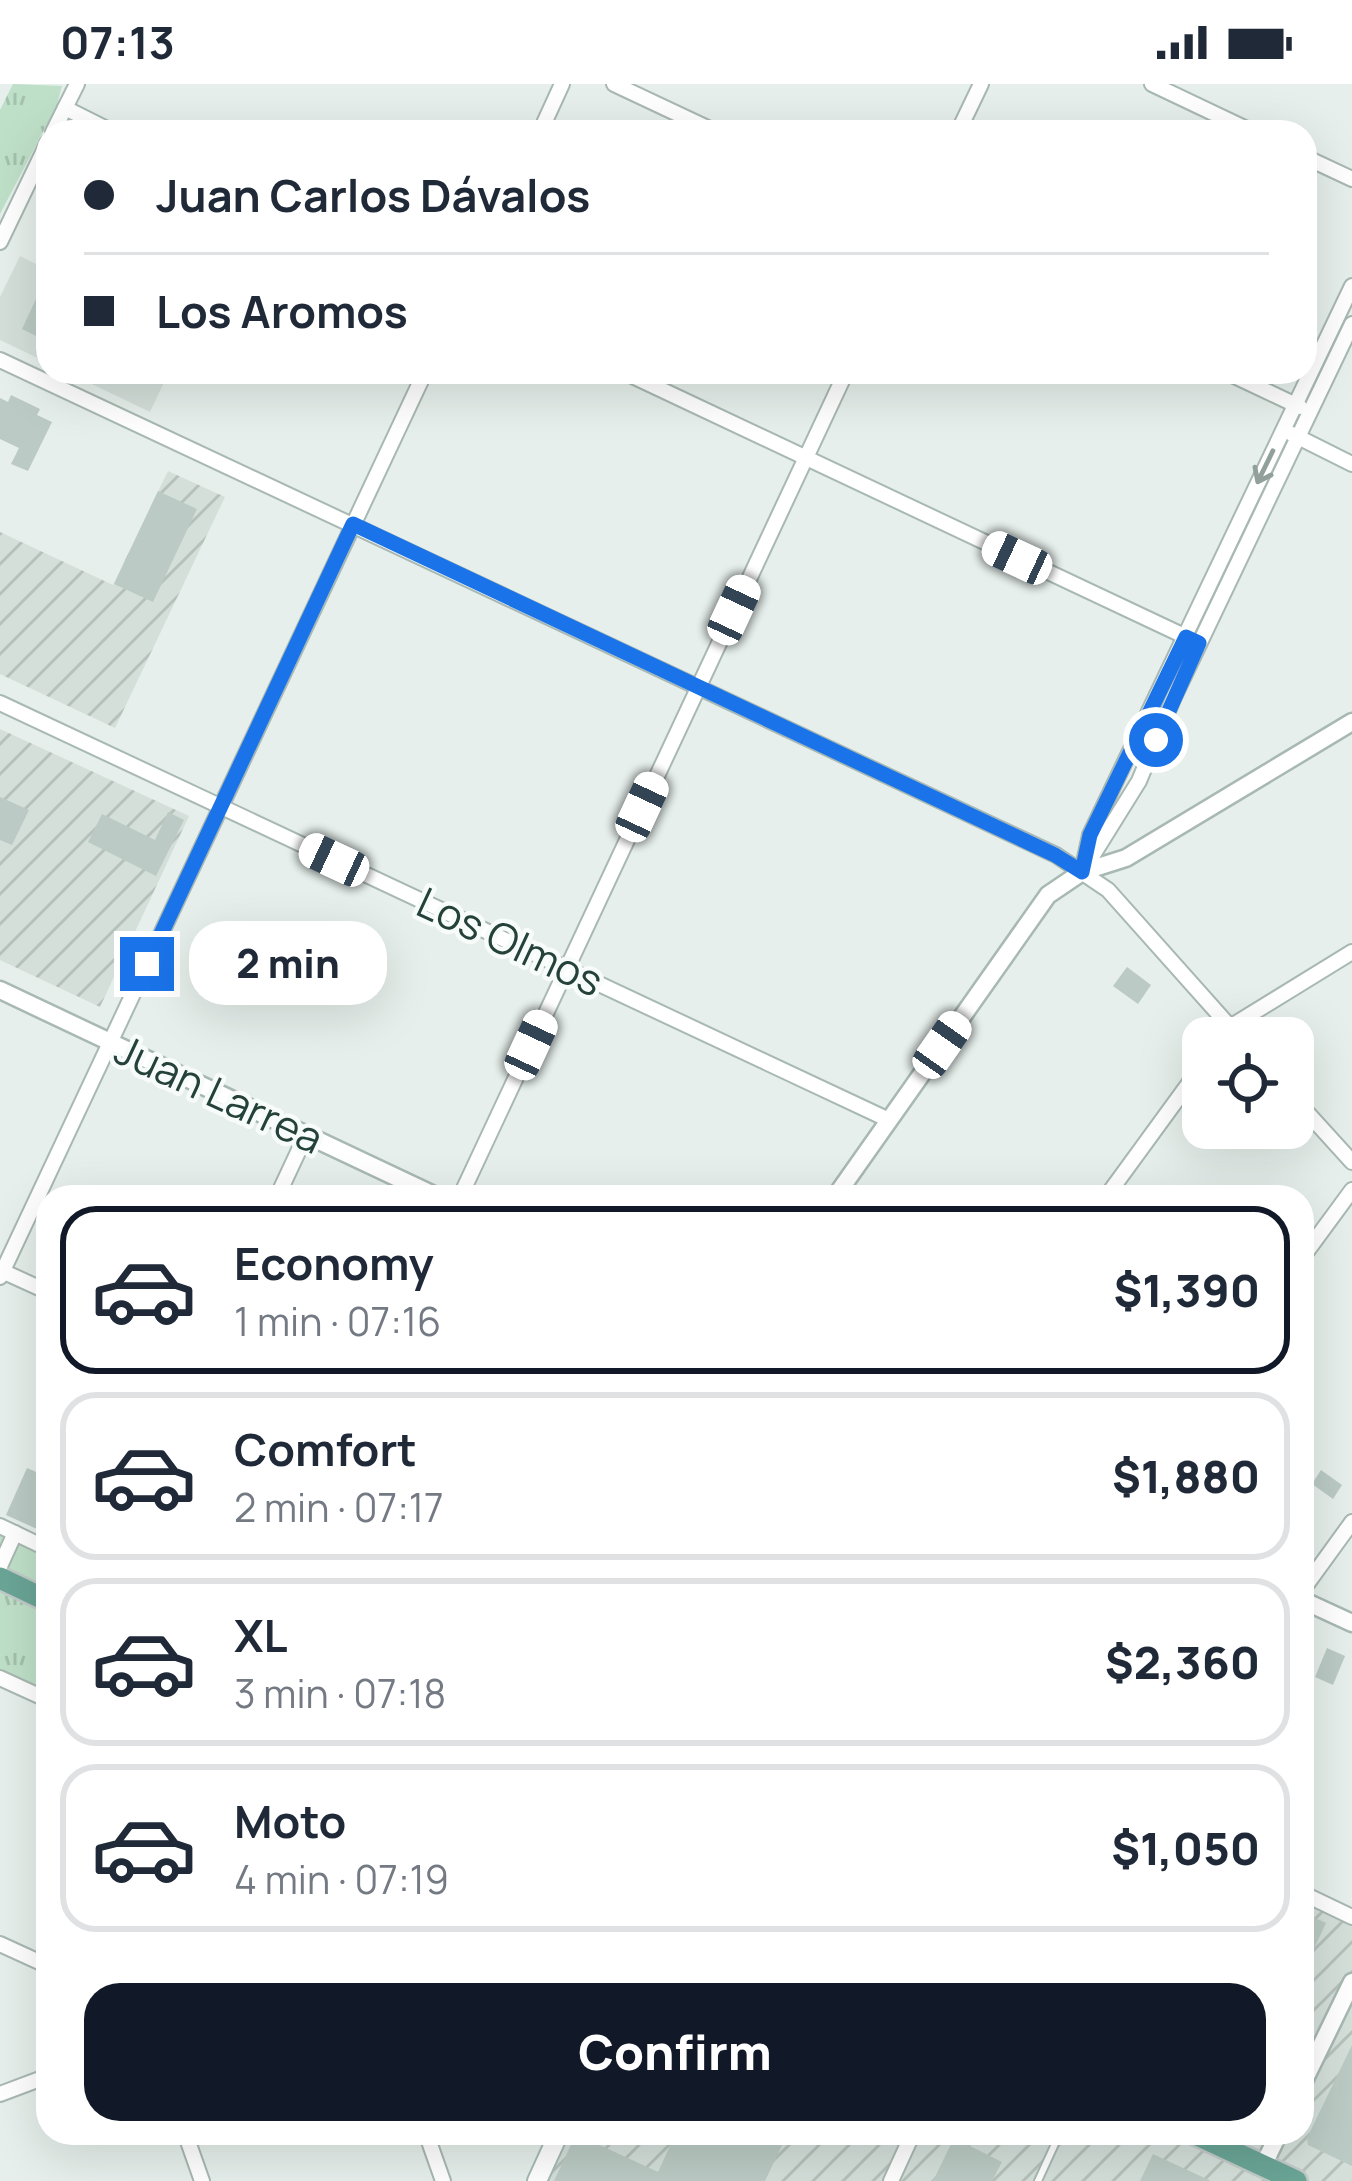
<!DOCTYPE html>
<html lang="en">
<head>
<meta charset="utf-8">
<style>
  :root { --surface:#fff; --page:#f2f2f3; --text:#1f2937; --muted:#747a83; --line:#e0e1e3; --accent:#111827 }
  body { margin:0; font-family:Manrope,sans-serif; background:var(--page); color:var(--text); height:100vh; display:flex; flex-direction:column; font-size:45px; white-space:nowrap }
  * { box-sizing:border-box; margin:0 }
  p { font-size:39px; color:var(--muted) }
  .icon { flex:none; width:66px; height:66px; fill:none; stroke:currentColor; stroke-width:2; stroke-linecap:round; stroke-linejoin:round }
  .map { position:relative; flex:1; overflow:hidden }
  .side { position:absolute; left:36px; top:1101px; width:1278px; height:960px; display:flex; flex-direction:column; background:var(--surface); border-radius:36px; box-shadow:0 12px 48px #0002 }
  .side>* { flex:none }
  .hud { position:absolute; left:36px; top:36px; width:1281px; height:264px; border-radius:36px; box-shadow:0 12px 48px #0002; display:grid; align-content:center; height:264px; padding:0 48px; background:var(--surface) }
  .fabs { position:absolute; left:1182px; top:933px; display:grid; gap:24px }
  .fabs a { display:grid; place-items:center; width:132px; height:132px; border-radius:24px; background:var(--surface); box-shadow:0 12px 48px #0002; font-size:60px }
  .end { position:absolute; width:54px; height:54px; margin:-27px; border:15px solid #1a73e8; background:#fff; box-shadow:0 0 0 6px #fff }
  .from { border-radius:50% }
  .bubble { position:absolute; height:84px; border-radius:36px; background:var(--surface); box-shadow:0 12px 48px #0002; font-size:39px; font-weight:800; line-height:84px; text-align:center }
  .car { position:absolute; width:36px; height:72px; margin:-36px -18px; border-radius:15px; box-shadow:0 0 9px 3px #0007; background:linear-gradient(#fff 24%,#345 0 40%,#fff 0 76%,#345 0 86%,#fff 0) }
  .hud b { display:flex; align-items:center; gap:42px; height:114px; font-size:45px }
  .hud b+b { border-top:3px solid var(--line) }
  .hud i { width:30px; height:30px; background:var(--text) }
  ul { padding:21px 0 0; list-style:none }
  li { display:flex; align-items:center; gap:36px; height:168px; margin:0 24px 18px; padding:0 24px; border:6px solid var(--line); border-radius:36px }
  li div { flex:1 }
  li b { display:block; font-size:45px }
  li em { font-style:normal; font-weight:800 }
  li.selected { border-color:var(--accent) }
  li>.icon { width:108px; height:108px; stroke-width:1.5 }
  .action { display:flex; gap:24px; margin-top:auto; padding:24px 48px }
  .action a { flex:1; height:138px; border-radius:36px; background:var(--accent); color:#fff; font-size:48px; font-weight:800; line-height:138px; text-align:center }
  .status { display:flex; justify-content:space-between; align-items:center; height:84px; padding:0 60px; background:var(--surface); direction:ltr }
  .status svg { height:33px; fill:currentColor }
  .map>svg:first-child { display:block }
  .built { fill:#d4dfda }
  .industrial { fill:url(#industrial-furrows) }
  .grass { fill:url(#grass-tufts) }
  .building { fill:#bbcac4 }
  .lines { fill:none; stroke-linecap:round; stroke-linejoin:round }
  .service-casing { stroke:#a8b8b2; stroke-width:10 }
  .minor-casing { stroke:#a8b8b2; stroke-width:18 }
  .tertiary-casing { stroke:#a8b8b2; stroke-width:21 }
  .secondary-casing { stroke:#a4bbb3; stroke-width:22 }
  .primary-casing { stroke:#c2cac8; stroke-width:26 }
  .service { stroke:#fff; stroke-width:6 }
  .minor { stroke:#fff; stroke-width:14 }
  .tertiary { stroke:#fff; stroke-width:16 }
  .secondary { stroke:#fff; stroke-width:18 }
  .primary { stroke:#6aa596; stroke-width:21 }
  .oneway { stroke:#92a09c }
  .route { stroke:#1a73e8; stroke-width:15 }
  .labels { text-anchor:middle; stroke-width:9; stroke-linejoin:round; paint-order:stroke }
  .street-label { font-size:42px; fill:#24423a; stroke:#f7fbf9 }
</style>
</head>
<body>
<div class="status"><b>07:13</b><svg viewBox="0 0 49 12"><path d="M0 12V9h3v3zM5 12V6h3v6zM10 12V3h3v9zM15 12V0h3v12zM26 1h20v11H26zM47 4h2v5h-2z"/></svg></div>
<div class="map">
<svg width="1352" height="2097" viewBox="0 0 1352 2097">
  <defs>
    <pattern id="industrial-furrows" width="10" height="10" patternUnits="userSpaceOnUse" patternTransform="scale(3)"><rect width="10" height="10" fill="#d4dfda"/><path d="M-1 1l2-2M0 10L10 0M9 11l2-2" fill="none" stroke="#b6c1bc"/></pattern>
    <pattern id="grass-tufts" width="24" height="20" patternUnits="userSpaceOnUse" patternTransform="scale(3)"><rect width="24" height="20" fill="#bfe0c8"/><path d="M3 7l-1-3M5 7V3M7 7l1-3M15 17l-1-3M17 17v-4M19 17l1-3" fill="none" stroke="#a4c1ad"/></pattern>
  </defs>
  <rect width="100%" height="100%" fill="#e6efeb"/>
  <g class="built">
    <polygon points="20,172 48,186 48,279 0,256 0,213"/>
    <polygon points="67,288 169,288 150,328"/>
  </g>
  <g class="industrial">
    <polygon points="168,387 225,413 115,644 0,590 0,448 113,501"/>
    <polygon points="0,645 189,732 100,923 0,876"/>
    <polygon points="1302,1809 1352,1833 1352,2097 537,2097 559,2049 1302,2049"/>
  </g>
  <g class="grass">
    <polygon points="13,0 62,2 57,21 0,130 0,26"/>
    <polygon points="0,1442 48,1465 48,1616 0,1594"/>
  </g>
  <g class="building">
    <polygon points="48,189 48,258 22,245"/>
    <polygon points="11,311 40,325 37,331 52,338 28,387 11,380 19,364 0,355 0,314 8,318"/>
    <polygon points="158,407 197,425 153,518 114,500"/>
    <polygon points="0,713 29,726 12,761 0,756"/>
    <polygon points="168,728 184,736 156,792 88,758 102,730 155,756"/>
    <polygon points="1127,883 1151,901 1138,920 1113,902"/>
    <polygon points="27,1384 48,1393 48,1450 6,1431"/>
    <polygon points="1321,1386 1342,1401 1333,1415 1312,1400"/>
    <polygon points="1327,1564 1345,1572 1333,1601 1315,1593"/>
    <polygon points="1302,1828 1326,1839 1313,1867 1302,1862"/>
    <polygon points="1352,1961 1352,2082 1308,2061 1307,2054"/>
    <polygon points="676,2049 788,2049 765,2097 554,2097 576,2050 658,2088"/>
    <polygon points="954,2054 1002,2078 992,2097 933,2097"/>
    <polygon points="1153,2070 1211,2097 1140,2097"/>
  </g>
  <g class="lines">
    <g class="service-casing">
      <polyline id="service" points="1038,2097 1060,2049"/>
    </g>
    <g class="minor-casing">
      <g id="minor">
        <polyline points="614,0 716,48"/>
        <polyline points="1152,0 1253,48"/>
        <polyline points="65,24 113,48"/>
        <polyline points="53,48 77,0"/>
        <polyline points="540,48 562,0"/>
        <polyline points="958,48 981,0"/>
        <polyline points="1305,73 1352,95"/>
        <polyline points="0,158 48,58"/>
        <polyline points="0,276 1056,771 1108,806 1240,954"/>
        <polyline points="624,288 1199,559"/>
        <polyline points="1226,288 1300,323"/>
        <polyline points="1292,350 1352,380"/>
        <polyline points="0,619 889,1036"/>
        <polyline points="1088,779 1139,697 1173,615 1352,240"/>
        <polyline points="1082,788 1090,751 1352,202"/>
        <polyline points="1222,954 1230,943 1352,868"/>
        <polyline points="1293,1013 1352,1078"/>
        <polyline points="277,1113 306,1051"/>
        <polyline points="460,1113 846,288"/>
        <polyline points="1106,1113 1203,980"/>
        <polyline points="1302,1174 1352,1106"/>
        <polyline points="0,1186 48,1208"/>
        <polyline points="0,1193 425,288"/>
        <polyline points="0,1442 48,1465"/>
        <polyline points="0,1482 15,1449"/>
        <polyline points="1302,1507 1352,1438"/>
        <polyline points="0,1594 48,1616"/>
        <polyline points="1302,1809 1352,1833"/>
        <polyline points="0,1860 48,1882"/>
        <polyline points="0,2010 48,1992"/>
        <polyline points="185,2049 202,2097"/>
        <polyline points="426,2049 443,2097"/>
        <polyline points="891,2097 913,2049"/>
      </g>
    </g>
    <g class="tertiary-casing">
      <g id="tertiary">
        <polyline points="0,906 438,1113"/>
        <polyline points="835,1113 1048,811 1082,788 1126,774 1352,638"/>
        <polyline points="1302,1516 1352,1539"/>
        <polyline points="1302,2001 1352,1898"/>
        <polyline points="1263,2082 1279,2049"/>
      </g>
    </g>
    <g class="secondary-casing">
      <polyline id="secondary" points="537,2097 559,2049"/>
    </g>
    <g class="primary-casing">
      <g id="primary">
        <polyline points="0,1494 48,1517"/>
        <polyline points="1193,2049 1296,2097"/>
      </g>
    </g>
    <use href="#service" class="service"/>
    <use href="#minor" class="minor"/>
    <use href="#tertiary" class="tertiary"/>
    <use href="#secondary" class="secondary"/>
    <use href="#primary" class="primary"/>
  </g>
  <defs><path id="oneway-shaft" d="M-6 0H5M1.5-3L5.5 0L1.5 3" fill="none" stroke-width="1.6" stroke-linecap="round" stroke-linejoin="round" transform="scale(3)"/></defs>
  <use class="oneway" href="#oneway-shaft" transform="translate(1265 383) rotate(116)"/>
  <g class="lines">
    <polyline class="route" points="147,880 353,440 1055,771 1082,788 1090,751 1186,553 1199,559 1156,656"/>
  </g>
  <g class="labels">
    <g class="street-label">
      <text transform="translate(510 858) rotate(25)" y="15">Los Olmos</text>
      <text transform="translate(219 1010) rotate(25)" y="15">Juan Larrea</text>
    </g>
  </g>
</svg>
<div class="fabs">
<a><svg class="icon" aria-label="locate" viewBox="0 0 24 24"><circle cx="12" cy="12" r="6"/><path d="M12 2v4M12 18v4M2 12h4M18 12h4"/></svg></a>
</div>
<i class="end from" style="left:1156px;top:656px"></i>
<i class="end" style="left:147px;top:880px"></i>
<div class="bubble" style="left:189px;top:837px;width:198px">2 min</div>
<i class="car" style="left:1017px;top:474px;rotate:295deg"></i>
<i class="car" style="left:734px;top:526px;rotate:25deg"></i>
<i class="car" style="left:642px;top:723px;rotate:25deg"></i>
<i class="car" style="left:334px;top:776px;rotate:295deg"></i>
<i class="car" style="left:531px;top:961px;rotate:25deg"></i>
<i class="car" style="left:942px;top:961px;rotate:35deg"></i>
<div class="hud">
<b><i class="from"></i>Juan Carlos Dávalos</b>
<b><i></i>Los Aromos</b>
</div>
<section class="side">
<ul>
<li class="selected"><svg class="icon" aria-label="car" viewBox="0 0 24 24"><path d="M5 17H2v-5l4-1 3-4h7l3 4 3 1v5h-3M9 17h6M6 11h13"/><circle cx="7" cy="17" r="2"/><circle cx="17" cy="17" r="2"/></svg><div><b>Economy</b><p>1 min · 07:16</p></div><em>$1,390</em></li>
<li><svg class="icon" aria-label="car" viewBox="0 0 24 24"><path d="M5 17H2v-5l4-1 3-4h7l3 4 3 1v5h-3M9 17h6M6 11h13"/><circle cx="7" cy="17" r="2"/><circle cx="17" cy="17" r="2"/></svg><div><b>Comfort</b><p>2 min · 07:17</p></div><em>$1,880</em></li>
<li><svg class="icon" aria-label="car" viewBox="0 0 24 24"><path d="M5 17H2v-5l4-1 3-4h7l3 4 3 1v5h-3M9 17h6M6 11h13"/><circle cx="7" cy="17" r="2"/><circle cx="17" cy="17" r="2"/></svg><div><b>XL</b><p>3 min · 07:18</p></div><em>$2,360</em></li>
<li><svg class="icon" aria-label="car" viewBox="0 0 24 24"><path d="M5 17H2v-5l4-1 3-4h7l3 4 3 1v5h-3M9 17h6M6 11h13"/><circle cx="7" cy="17" r="2"/><circle cx="17" cy="17" r="2"/></svg><div><b>Moto</b><p>4 min · 07:19</p></div><em>$1,050</em></li>
</ul>
<div class="action"><a>Confirm</a></div>
</section>
</div>
</body>
</html>
